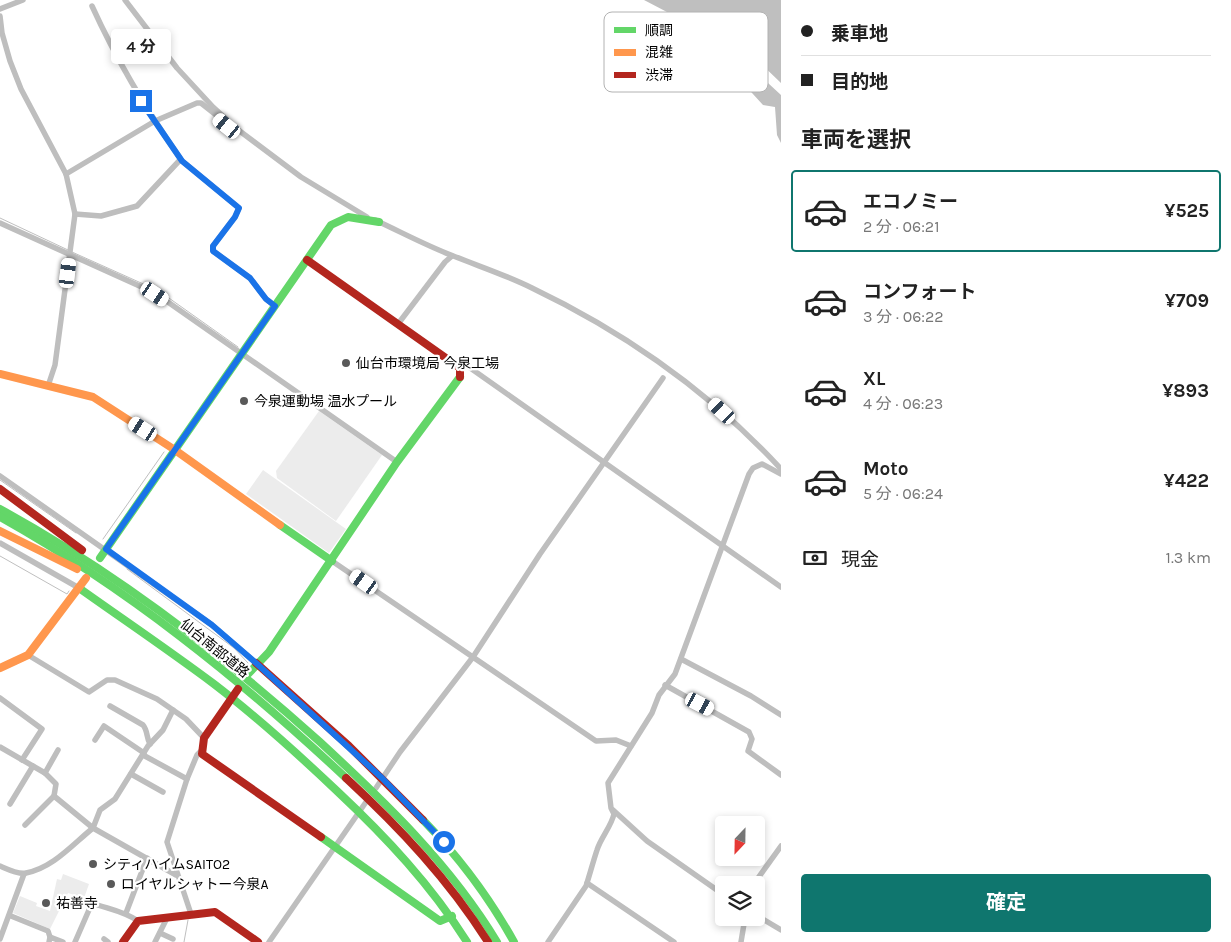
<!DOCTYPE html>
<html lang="ja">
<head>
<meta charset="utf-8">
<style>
  :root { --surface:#fff; --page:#f6f6f6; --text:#222; --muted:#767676; --line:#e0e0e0; --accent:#0f766e }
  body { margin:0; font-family:Karla,"Noto Sans JP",sans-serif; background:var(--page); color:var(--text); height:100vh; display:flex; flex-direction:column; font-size:19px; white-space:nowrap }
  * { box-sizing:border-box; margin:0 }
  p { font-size:16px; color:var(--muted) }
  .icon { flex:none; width:28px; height:28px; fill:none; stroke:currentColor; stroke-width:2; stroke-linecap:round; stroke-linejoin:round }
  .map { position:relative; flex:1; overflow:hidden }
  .drawer { display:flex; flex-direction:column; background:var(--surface); width:450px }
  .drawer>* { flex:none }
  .guide { display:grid; align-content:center; height:110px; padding:0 20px; background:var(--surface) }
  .needle { width:32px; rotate:202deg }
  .tools { position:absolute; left:715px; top:816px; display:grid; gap:10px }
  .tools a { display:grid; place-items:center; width:50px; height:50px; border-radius:5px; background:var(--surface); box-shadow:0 2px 8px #0003; font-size:25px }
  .end { position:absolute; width:22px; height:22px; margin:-11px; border:6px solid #1a73e8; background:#fff; box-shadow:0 0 0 2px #fff }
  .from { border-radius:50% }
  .bubble { position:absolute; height:35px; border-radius:5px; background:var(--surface); box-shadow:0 2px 8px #0003; font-size:16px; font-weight:700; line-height:35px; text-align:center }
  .car { position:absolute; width:15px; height:30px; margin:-15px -8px; border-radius:6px; box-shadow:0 0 4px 1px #0007; background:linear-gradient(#fff 24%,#345 0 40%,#fff 0 76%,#345 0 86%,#fff 0) }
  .guide b { display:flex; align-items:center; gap:18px; height:48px; font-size:19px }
  .guide b+b { border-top:1px solid var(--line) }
  .guide i { width:12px; height:12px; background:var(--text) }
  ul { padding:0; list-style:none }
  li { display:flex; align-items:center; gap:15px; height:82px; margin:0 10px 8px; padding:0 10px; border:2px solid transparent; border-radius:5px }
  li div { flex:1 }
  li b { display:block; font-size:19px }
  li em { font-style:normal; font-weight:700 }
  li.on { border-color:var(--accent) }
  li>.icon { width:45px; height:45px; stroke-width:1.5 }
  h2 { padding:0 20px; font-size:22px; line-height:60px }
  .pay { display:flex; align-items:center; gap:12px; height:55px; padding:0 20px; font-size:19px }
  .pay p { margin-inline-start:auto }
  .action { display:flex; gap:10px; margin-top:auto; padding:10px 20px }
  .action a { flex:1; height:58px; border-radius:5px; background:var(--accent); color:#fff; font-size:20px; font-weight:700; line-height:58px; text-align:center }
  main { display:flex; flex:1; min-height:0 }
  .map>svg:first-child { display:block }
  .green { fill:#ececec }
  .water { fill:#bfbfbf }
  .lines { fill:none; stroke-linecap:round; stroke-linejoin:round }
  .stream { stroke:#bfbfbf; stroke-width:1 }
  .street { stroke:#bebebe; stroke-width:5.5 }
  .fast { stroke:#63d668; stroke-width:8 }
  .slow { stroke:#ff974d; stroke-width:8 }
  .jam { stroke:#b3261e; stroke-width:8 }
  .route { stroke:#1a73e8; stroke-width:6 }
  .poi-dot { fill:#595959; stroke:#fff; stroke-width:2 }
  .labels { text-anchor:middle; stroke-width:4.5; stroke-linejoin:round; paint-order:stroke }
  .poi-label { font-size:14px; fill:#000; stroke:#fff; text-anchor:start }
  .street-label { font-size:14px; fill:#000; stroke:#fff }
  .key { fill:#fff; stroke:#b2b2b2; stroke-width:1 }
  .key-label { font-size:14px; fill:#000 }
</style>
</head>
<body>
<main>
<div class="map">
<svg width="781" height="942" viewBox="0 0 781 942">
  <rect width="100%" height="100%" fill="#fff"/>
  <g class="green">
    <polygon points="319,411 382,455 336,521 277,478 276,471"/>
    <polygon points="263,470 346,529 329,553 246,494"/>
    <polygon points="63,874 89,884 84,898 68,893 50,929 13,913 20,896 37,903 36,906 50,911 57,879 61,880"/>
  </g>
  <polygon class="water" points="644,0 781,0 781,83 727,31 714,33 725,51 734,61 768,83 781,95 781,143 777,135 775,107 763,105 731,70 702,47 688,29 668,21 667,12"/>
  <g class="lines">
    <g class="stream">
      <polyline points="0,218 68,250"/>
      <polyline points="72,252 159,291 238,347"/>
      <polyline points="0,480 76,533"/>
      <polyline points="103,539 164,452"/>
      <polyline points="0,556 67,594 69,591"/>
      <polyline points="127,569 234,648 248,663"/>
      <polyline points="184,942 188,920"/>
    </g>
    <g class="street">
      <polyline points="125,0 177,68 213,107 237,129 301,177 367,217"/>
      <path d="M92,6C117,61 147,111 182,161"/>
      <polyline points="0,9 23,0"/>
      <polyline points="0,16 2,33 10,61 21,89 66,174 75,214 55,365 48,386"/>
      <polyline points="66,174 155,121 197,103 201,103 234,129"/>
      <polyline points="75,214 101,216 137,206 179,161 182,161 239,208 235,217 213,246 213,251 250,278 266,299 275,306"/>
      <path d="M375,220C401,232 425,245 451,255C478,266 506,275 532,288C626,333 710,392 781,469"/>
      <polyline points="0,223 155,293 397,462"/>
      <polyline points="398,324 445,262 452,256"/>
      <polyline points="460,368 466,365 781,587"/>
      <polyline points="0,476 212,625 256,663"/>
      <polyline points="0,543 79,588"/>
      <polyline points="332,561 596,741 616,740 631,746"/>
      <polyline points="28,655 89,692 107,680 115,680 157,699 186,719 204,738"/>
      <polyline points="681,659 751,696 781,715"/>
      <polyline points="665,685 749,732 752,739 748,751 781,775"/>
      <polyline points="0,698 42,729 22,760"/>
      <path d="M110,706L143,725C148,731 146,737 150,744"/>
      <polyline points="95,740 104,726 144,753"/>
      <polyline points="0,747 45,773 56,784 54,796 93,828 100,810 115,799 148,746 163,730 173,710"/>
      <polyline points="143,755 187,779"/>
      <polyline points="45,773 58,750"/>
      <polyline points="131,774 163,792"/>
      <polyline points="376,788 400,752 473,657 540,554 663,378"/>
      <polyline points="10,804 33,766"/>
      <polyline points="613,810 647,841 724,895"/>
      <polyline points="25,825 54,796"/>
      <path d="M0,866C7,869 19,875 26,873C53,868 73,844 93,828L176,875"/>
      <polyline points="587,883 674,942"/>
      <polyline points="753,885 781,846"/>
      <polyline points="126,913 147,858"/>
      <polyline points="191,914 167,842 187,779 197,755 202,750"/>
      <polyline points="756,915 781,930"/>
      <polyline points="11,916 48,931 50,937"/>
      <polyline points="160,933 173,939"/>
      <polyline points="0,939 24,874"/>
      <polyline points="104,939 108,942"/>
      <polyline points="49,942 50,937 63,942"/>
      <path d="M75,942L92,903C108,909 124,911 138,921"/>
      <polyline points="155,942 167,918"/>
      <polyline points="269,942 366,802"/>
      <path d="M548,942L586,886C589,877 593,862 597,850C601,837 611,827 614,814L611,808L608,783L652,713L659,695L675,674L749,474L753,468L762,464L781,474"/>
      <polyline points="741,942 745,918"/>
    </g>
    <g class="fast">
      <path d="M0,509C117,573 221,653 320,742C386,803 450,864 497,942"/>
      <path d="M0,517C127,588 240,679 346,778"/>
      <polyline points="280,525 332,561"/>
      <polyline points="100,558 331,225 348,217 379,222"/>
      <path d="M79,588C124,620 170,651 214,684C257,717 298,754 337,791C386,837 431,885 467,942"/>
      <polyline points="248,674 269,652 397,462 460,377"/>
      <path d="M423,820C459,857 489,897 514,942"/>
      <polyline points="321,837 440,921 452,916"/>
    </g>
    <g class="slow">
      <polyline points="0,374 93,397 175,450 280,525"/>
      <polyline points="0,531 77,569"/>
      <polyline points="0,668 28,655 86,578"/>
    </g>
    <g class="jam">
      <polyline points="307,260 460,368 460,377"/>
      <polyline points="0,489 82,550"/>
      <polyline points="256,663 349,746 423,820"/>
      <polyline points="238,689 204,738 202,754 321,837"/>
      <path d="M346,778C400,828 449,880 488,942"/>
      <polyline points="123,942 138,921 215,912 258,942"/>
    </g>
  </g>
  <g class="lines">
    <polyline class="route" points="141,101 182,161 239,208 235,217 213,246 213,251 250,278 266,299 275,306 106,549 212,625 256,663 382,778 444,842"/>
  </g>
  <g class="poi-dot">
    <circle cx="346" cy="363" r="5"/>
    <circle cx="244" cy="401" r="5"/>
    <circle cx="93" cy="864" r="5"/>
    <circle cx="111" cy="884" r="5"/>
    <circle cx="46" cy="903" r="5"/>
  </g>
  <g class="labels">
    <g class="poi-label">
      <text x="356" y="368">仙台市環境局 今泉工場</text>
      <text x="254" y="406">今泉運動場 温水プール</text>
      <text x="103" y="869">シティハイムSAITO2</text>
      <text x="121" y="889">ロイヤルシャトー今泉A</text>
      <text x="56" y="908">祐善寺</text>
    </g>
    <g class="street-label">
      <text transform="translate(215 648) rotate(39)" y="5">仙台南部道路</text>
    </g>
  </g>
  <rect x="604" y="12" width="164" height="80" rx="8" class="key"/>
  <rect x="614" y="27" width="22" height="6" fill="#63d668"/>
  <rect x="614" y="49" width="22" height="7" fill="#ff974d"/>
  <rect x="614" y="72" width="22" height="6" fill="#b3261e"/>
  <g class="key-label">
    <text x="645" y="35">順調</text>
    <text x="645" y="57">混雑</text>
    <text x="645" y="80">渋滞</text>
  </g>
</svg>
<div class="tools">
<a><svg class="needle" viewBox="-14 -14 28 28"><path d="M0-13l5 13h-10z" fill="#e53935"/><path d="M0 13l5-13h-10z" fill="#767676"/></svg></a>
<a><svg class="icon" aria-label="layers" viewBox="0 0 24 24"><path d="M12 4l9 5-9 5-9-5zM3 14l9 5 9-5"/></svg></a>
</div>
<i class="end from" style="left:444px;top:842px"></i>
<i class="end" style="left:141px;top:101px"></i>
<div class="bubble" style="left:111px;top:29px;width:60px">4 分</div>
<i class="car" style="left:227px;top:126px;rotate:309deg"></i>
<i class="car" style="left:68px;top:273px;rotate:7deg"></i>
<i class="car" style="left:155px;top:294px;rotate:124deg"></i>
<i class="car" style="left:722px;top:411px;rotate:313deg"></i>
<i class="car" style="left:143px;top:429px;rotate:303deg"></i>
<i class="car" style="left:364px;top:582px;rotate:305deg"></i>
<i class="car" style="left:700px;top:704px;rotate:118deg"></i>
</div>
<section class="drawer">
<div class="guide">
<b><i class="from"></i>乗車地</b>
<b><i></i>目的地</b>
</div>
<h2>車両を選択</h2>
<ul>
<li class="on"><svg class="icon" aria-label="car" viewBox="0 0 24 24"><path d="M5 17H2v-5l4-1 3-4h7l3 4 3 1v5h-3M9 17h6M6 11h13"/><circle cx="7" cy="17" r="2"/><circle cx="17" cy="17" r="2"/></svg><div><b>エコノミー</b><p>2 分 · 06:21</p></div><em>¥525</em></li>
<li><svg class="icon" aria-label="car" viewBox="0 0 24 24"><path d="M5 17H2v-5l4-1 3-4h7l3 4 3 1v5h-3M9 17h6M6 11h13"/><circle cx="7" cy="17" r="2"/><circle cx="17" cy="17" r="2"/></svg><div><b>コンフォート</b><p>3 分 · 06:22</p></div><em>¥709</em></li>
<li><svg class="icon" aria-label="car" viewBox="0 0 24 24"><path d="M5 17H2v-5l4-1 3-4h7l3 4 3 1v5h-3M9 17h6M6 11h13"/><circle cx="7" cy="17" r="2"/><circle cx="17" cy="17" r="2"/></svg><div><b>XL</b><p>4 分 · 06:23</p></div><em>¥893</em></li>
<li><svg class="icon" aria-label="car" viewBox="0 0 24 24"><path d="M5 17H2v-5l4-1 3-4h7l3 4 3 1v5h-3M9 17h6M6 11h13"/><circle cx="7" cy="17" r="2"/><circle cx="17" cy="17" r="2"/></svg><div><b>Moto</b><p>5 分 · 06:24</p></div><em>¥422</em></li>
</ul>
<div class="pay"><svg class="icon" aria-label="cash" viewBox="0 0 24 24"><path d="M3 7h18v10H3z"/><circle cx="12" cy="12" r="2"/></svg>現金<p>1.3 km</p></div>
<div class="action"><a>確定</a></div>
</section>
</main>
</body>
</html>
